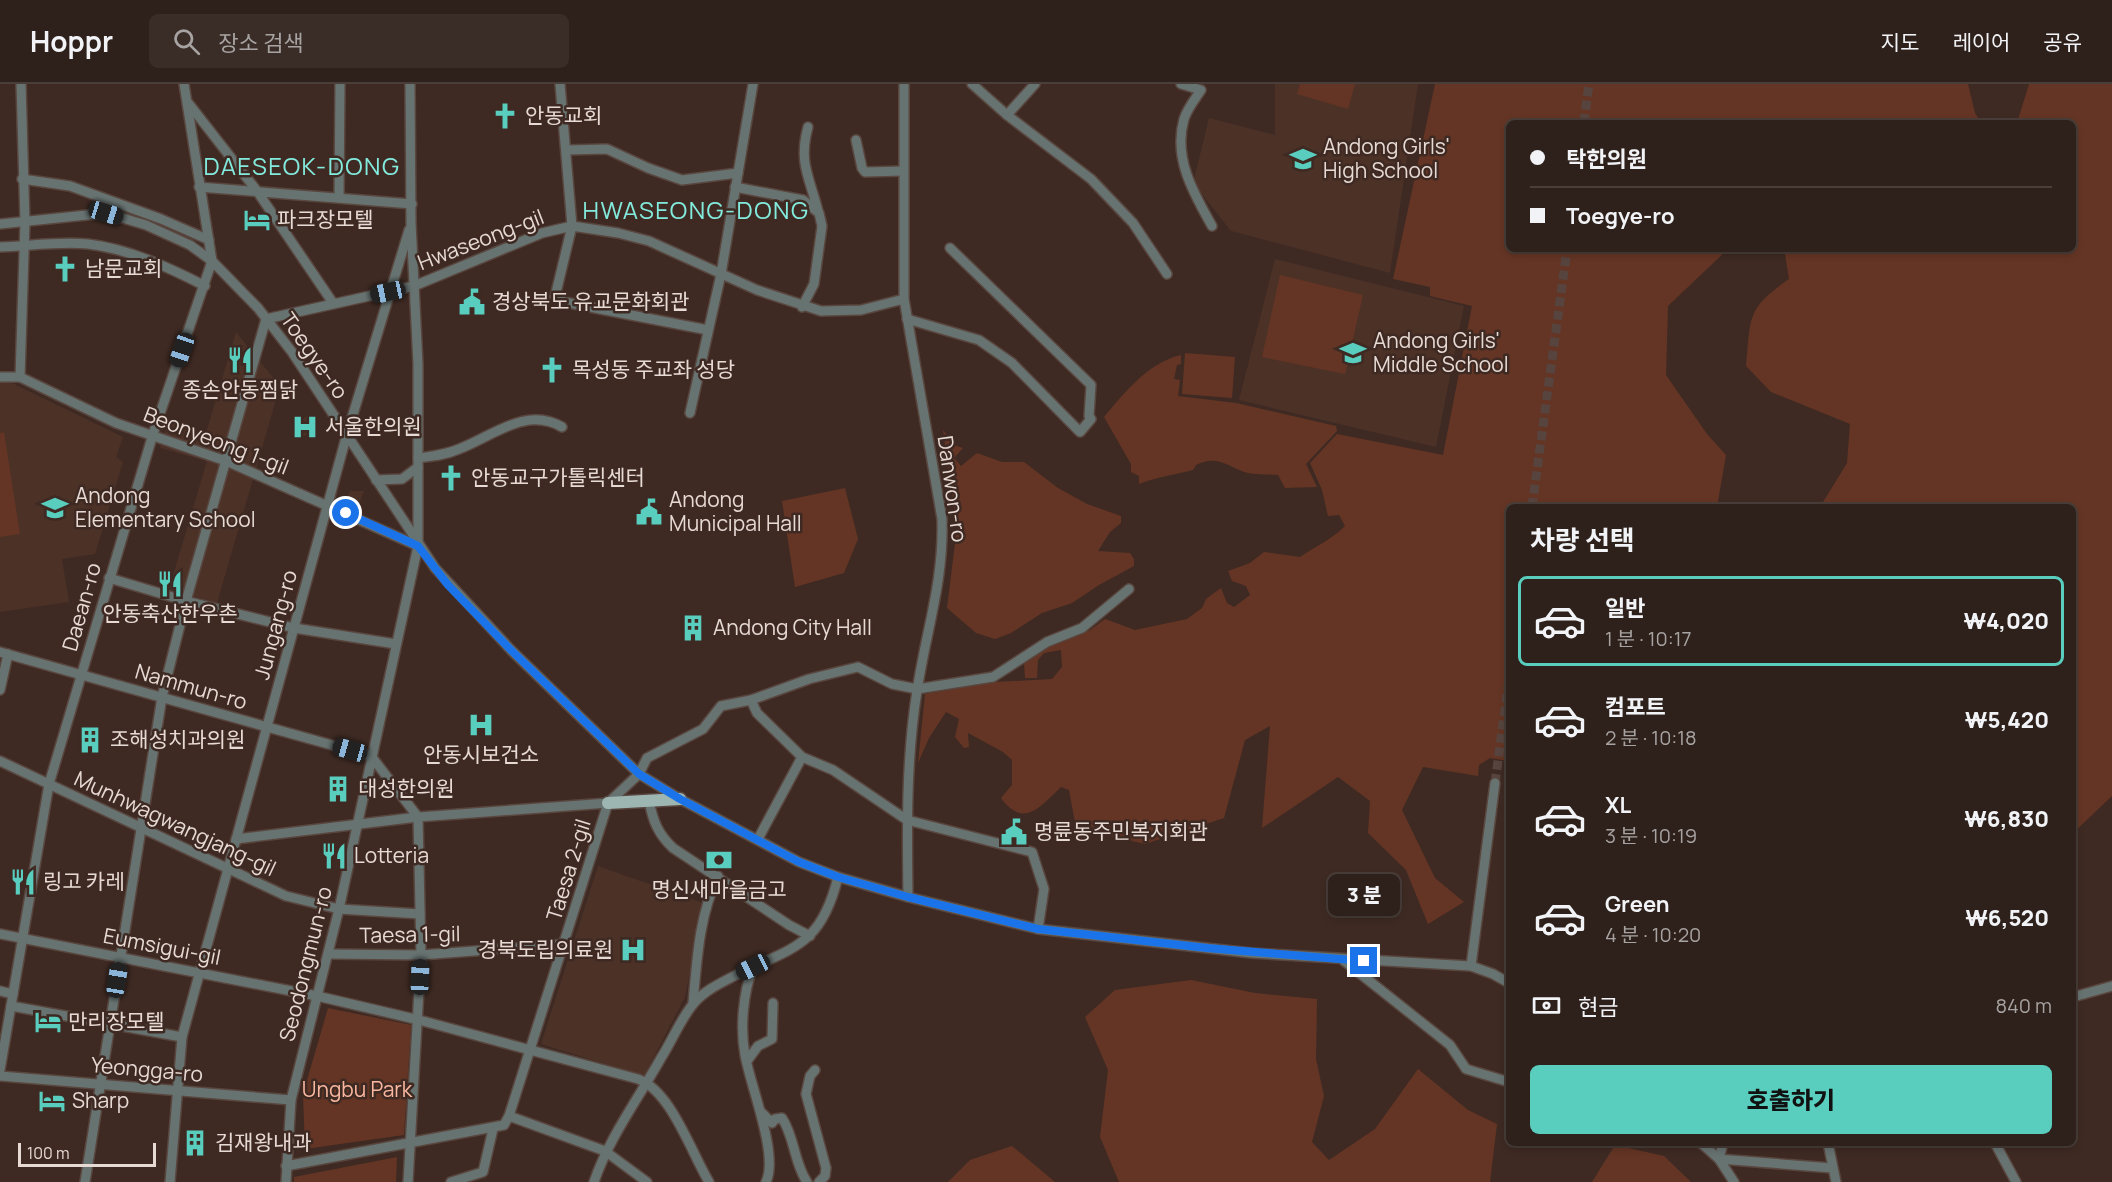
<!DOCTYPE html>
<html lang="ko">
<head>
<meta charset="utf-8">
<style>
  :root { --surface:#2e201a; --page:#3a2d27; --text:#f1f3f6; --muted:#a7a3a2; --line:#493e39; --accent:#59cebf }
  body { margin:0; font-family:Manrope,"Noto Sans KR",sans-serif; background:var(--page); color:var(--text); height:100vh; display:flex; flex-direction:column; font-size:22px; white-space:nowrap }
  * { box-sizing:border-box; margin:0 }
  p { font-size:20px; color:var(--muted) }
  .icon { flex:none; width:33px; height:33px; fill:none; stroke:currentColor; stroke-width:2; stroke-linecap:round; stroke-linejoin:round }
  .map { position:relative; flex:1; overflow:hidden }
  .drawer { position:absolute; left:1506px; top:420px; width:570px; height:642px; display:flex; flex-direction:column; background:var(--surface); border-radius:9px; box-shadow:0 3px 9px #0003,0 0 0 2px var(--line) }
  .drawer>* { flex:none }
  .banner { position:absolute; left:1506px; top:36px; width:570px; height:132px; border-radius:9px; box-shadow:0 3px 9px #0003,0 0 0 2px var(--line); display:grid; align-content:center; height:132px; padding:0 24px; background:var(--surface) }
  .scale { position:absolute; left:18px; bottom:15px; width:138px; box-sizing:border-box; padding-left:6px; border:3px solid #e7d9d4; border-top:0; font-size:16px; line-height:21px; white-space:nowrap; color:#e7d9d4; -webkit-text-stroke:4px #3e2a23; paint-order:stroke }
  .end { position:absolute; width:27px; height:27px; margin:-14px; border:8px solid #1a73e8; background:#fff; box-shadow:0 0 0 3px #fff }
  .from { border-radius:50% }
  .bubble { position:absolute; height:42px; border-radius:9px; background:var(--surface); box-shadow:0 3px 9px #0003,0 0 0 2px var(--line); font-size:20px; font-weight:800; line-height:42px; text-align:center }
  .car { position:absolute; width:18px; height:36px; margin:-18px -9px; border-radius:8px; box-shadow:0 0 4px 2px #0007; background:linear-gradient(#222 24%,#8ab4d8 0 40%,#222 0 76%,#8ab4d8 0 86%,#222 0) }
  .banner b { display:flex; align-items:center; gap:21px; height:57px; font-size:22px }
  .banner b+b { border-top:2px solid var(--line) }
  .banner i { width:15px; height:15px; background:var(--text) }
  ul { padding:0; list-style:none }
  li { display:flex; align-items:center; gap:18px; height:90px; margin:0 12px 9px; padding:0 12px; border:3px solid transparent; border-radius:9px }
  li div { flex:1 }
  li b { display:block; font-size:22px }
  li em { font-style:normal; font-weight:800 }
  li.current { border-color:var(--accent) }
  li>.icon { width:54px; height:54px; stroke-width:1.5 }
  h2 { padding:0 24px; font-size:27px; line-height:72px }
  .pay { display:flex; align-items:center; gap:15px; height:66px; padding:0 24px; font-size:22px }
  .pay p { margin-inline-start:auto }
  .cta { display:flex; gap:12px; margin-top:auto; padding:12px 24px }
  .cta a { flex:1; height:69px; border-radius:9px; background:var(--accent); color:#111; font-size:24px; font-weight:800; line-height:69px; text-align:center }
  header { display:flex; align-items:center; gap:36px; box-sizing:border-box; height:84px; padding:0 30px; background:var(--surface); border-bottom:2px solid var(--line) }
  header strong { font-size:28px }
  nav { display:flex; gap:33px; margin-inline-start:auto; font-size:21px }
  .search { width:420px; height:54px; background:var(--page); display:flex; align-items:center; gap:15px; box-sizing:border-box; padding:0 21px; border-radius:9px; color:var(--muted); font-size:22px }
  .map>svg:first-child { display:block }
  .built { fill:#4c3127 }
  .green { fill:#643524 }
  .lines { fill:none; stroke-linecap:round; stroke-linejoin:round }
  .minor-tunnel { stroke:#57443e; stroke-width:9; stroke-dasharray:9 4.5; stroke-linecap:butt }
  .minor-casing { stroke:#59463f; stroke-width:12 }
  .major-casing { stroke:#59463f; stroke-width:15 }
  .minor { stroke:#677371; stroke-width:9 }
  .major { stroke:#9db6b2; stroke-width:12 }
  .route { stroke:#1a73e8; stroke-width:8 }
  .labels { text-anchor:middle; stroke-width:5; stroke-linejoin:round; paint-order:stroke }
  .poi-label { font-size:21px; fill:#e7d9d4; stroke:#3e2a23; text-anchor:start }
  .street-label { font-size:21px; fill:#e7d9d4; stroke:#3e2a23 }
  .park-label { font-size:21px; fill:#fab79f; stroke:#3e2a23 }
  .quarter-label { font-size:24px; letter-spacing:1.5px; fill:#83ebdd; stroke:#3e2a23 }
</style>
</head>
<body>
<header>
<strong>Hoppr</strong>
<div class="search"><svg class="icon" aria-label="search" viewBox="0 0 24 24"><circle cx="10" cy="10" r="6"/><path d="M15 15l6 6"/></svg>장소 검색</div>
<nav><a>지도</a><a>레이어</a><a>공유</a></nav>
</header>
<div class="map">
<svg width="2112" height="1098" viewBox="0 0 2112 1098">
  <rect width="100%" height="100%" fill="#3e2a23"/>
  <g class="built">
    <polygon points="1275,0 1418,0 1390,189 1231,147 1193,99 1209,34 1275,51"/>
    <polygon points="1275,175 1464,222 1436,363 1239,316"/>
    <polygon points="236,248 280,302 217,519 169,505 207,377 160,364 168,338 206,349"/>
    <polygon points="0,297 8,297 123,353 116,373 123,378 95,470 62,475 69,518 0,528"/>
    <polygon points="307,331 316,343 302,354 294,343"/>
    <polygon points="350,407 364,407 356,428 344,421"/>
    <polygon points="598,782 703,819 685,913 644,992 541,960"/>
  </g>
  <g class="green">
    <polygon points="1300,0 1355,0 1348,25 1297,10"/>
    <path d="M1435,0H1968L1975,29L1981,39H1509V165H1728L1668,222L1666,291L1707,350L1726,371L1717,423H1509V677L1490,674L1479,681L1478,692L1423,683L1402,726L1435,794L1464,818L1428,840L1406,786L1368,749L1370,717L1338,693L1262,744L1270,642L1245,656L1224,734L1145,760L1076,744L1069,706L1061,703C1040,723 1024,745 1001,714L1012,701V676L1003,668L968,649L969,663L964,664L955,653L959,635L946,628L929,654L918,679L925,610L995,598L1052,595L1062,583L1061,566L1044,569L1038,576L1037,594H1025L1024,579L1047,561L1090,546L1105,535L1135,546L1187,535L1202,524L1206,515L1221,504L1227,519L1234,523L1250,511L1246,502L1232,497L1228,487L1250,479L1264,468L1300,473C1316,462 1331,456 1345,442L1339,431L1328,432L1322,406L1310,379L1337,350L1443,371L1472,222L1430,212V203L1393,195Z"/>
    <path d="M2029,0H2112V712L2073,749V423H1820L1847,379L1850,340L1771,308L1746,282C1751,232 1746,225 1789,195L1785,170L1759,165H2073V39H2017Z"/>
    <polygon points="1280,191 1363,211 1345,290 1262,273"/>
    <polygon points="1185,269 1235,273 1232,314 1182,310"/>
    <path d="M1181,271V280L1177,281L1174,295L1180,296L1178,312L1236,319L1336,342L1337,347L1306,380L1317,403L1285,404L1278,391C1268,390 1254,391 1244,388C1226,381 1216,371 1196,381L1193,386C1174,391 1157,393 1139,400V392L1131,388V380L1104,333C1125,308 1149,278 1181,271Z"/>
    <polygon points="943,346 954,361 963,364 954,374 961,382 977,369 1002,378 1024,378 1058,404 1087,420 1121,432 1121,439 1110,448 1098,467 1130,469 1134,475 1134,482 1099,501 1072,519 1042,529 1011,549 995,555 976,549 947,524 957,443"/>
    <polygon points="4,348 20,450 0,453 0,349"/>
    <polygon points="845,404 858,455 844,489 795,503 782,417"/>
    <polygon points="1191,896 1255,909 1317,915 1316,975 1324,1012 1312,1058 1329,1076 1375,1045 1418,985 1468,1026 1497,1040 1490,1098 1119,1098 1100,1053 1108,986 1085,933 1115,906"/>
    <polygon points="328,924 411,941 404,1051 305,1065 303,1010"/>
    <polygon points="1615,1061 1664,1072 1691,1098 1592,1098"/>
    <polygon points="1012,1062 1055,1098 948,1098 970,1076"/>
    <polygon points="397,1073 396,1098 294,1098 294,1093"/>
  </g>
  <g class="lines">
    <g class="minor-tunnel">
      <polyline points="1584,39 1589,0"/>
      <polyline points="1532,423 1567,165"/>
      <polyline points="1495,699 1509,596"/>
    </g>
    <g class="minor-casing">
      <g id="minor">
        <polyline points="560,0 572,142 555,213 564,218 708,246"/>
        <path d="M904,0V215L942,435C944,497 926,547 917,607C906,676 907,744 908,813"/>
        <polyline points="972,0 1007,31 1091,95 1133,139 1167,190"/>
        <path d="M1181,0L1201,6C1195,15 1187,25 1184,35C1173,74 1193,108 1212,142"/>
        <polyline points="189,20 257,107 333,219"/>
        <polyline points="1007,31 1035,0"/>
        <path d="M808,43C798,79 810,94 818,127"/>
        <polyline points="856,56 862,84 865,88 903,87"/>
        <polyline points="566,66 607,65 648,84 682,96 738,89"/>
        <polyline points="22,95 70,102 161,135 209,156"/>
        <polyline points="199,103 412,120"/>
        <polyline points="735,103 803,116 819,129 822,142 814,200 802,223"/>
        <polyline points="339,114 340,0"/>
        <polyline points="0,140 106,129 146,141 190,161 212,177 258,224 292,268 435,484 511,566 639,690 680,715 799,778 838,793 908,813 1038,845 1251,869 1471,882 1493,890 1509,899"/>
        <path d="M0,163C28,162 60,157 88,160C129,165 168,183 205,202"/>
        <polyline points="907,235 979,256 1012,279 1080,348 1091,335 1089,332 1091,301 950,164"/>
        <polyline points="0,293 20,293 116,339 226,377 418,462"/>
        <polyline points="20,293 25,138 21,0"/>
        <polyline points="690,329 721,190 753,0"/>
        <path d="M418,374C433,372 445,371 459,365C493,352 526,322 562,343"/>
        <polyline points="376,396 402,395 418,383"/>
        <polyline points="109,494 186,517 294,544 396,560"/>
        <polyline points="0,568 371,672"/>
        <polyline points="0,606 8,570"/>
        <polyline points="751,616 757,629 802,673 833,686 907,736 1032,768 1044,805 1038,845"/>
        <polyline points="371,672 418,733"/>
        <polyline points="0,677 286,812 339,825 420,830"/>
        <path d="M649,717C653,737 658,750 673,764L789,841L810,852"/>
        <polyline points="236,755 418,733 608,719"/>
        <polyline points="758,755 802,673"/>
        <path d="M0,850L317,912L419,936L638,995C671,1007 691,1068 709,1098"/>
        <polyline points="328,870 421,871 566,860"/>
        <polyline points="1343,876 1450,961 1466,985 1509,998"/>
        <polyline points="1471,882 1495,699"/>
        <path d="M753,883C743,909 740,944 745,971C750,1001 779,1071 766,1098"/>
        <polyline points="0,907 13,910"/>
        <polyline points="2073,913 2112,902"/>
        <path d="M693,919C697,875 699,832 718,792"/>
        <polyline points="11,922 182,953"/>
        <polyline points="747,977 758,962 772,955 773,919"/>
        <polyline points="0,986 49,700 153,350 212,177 184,0"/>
        <polyline points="815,986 810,992 806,1010 826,1084 825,1092 819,1098"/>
        <polyline points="0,992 291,1016"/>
        <path d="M761,1028L772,1039L775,1035L782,1034C795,1054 794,1079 807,1098"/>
        <polyline points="509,1032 605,1067 647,1098"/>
        <polyline points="1701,1059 1719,1075 1734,1098"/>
        <polyline points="1828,1059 1836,1098"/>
        <polyline points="1995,1059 2016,1098"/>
        <polyline points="1719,1075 1832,1084"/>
        <polyline points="1719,1075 1723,1059"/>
        <polyline points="286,1082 504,1041 509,1032 608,719 639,690 647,674 703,645 721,622 751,616 809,595 858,583 892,600 917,605 993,593 1047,558 1082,544 1129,505"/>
        <polyline points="85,1098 162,613 186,517 266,235 414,202 542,149 572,142 618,149 649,157 757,206 821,227 861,226 904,215"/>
        <polyline points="170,1098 182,953 347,350 409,146"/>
        <polyline points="286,1098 291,1016 339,825 418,462 418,280 411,139 410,0"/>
        <polyline points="408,1098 421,871 418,733"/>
        <polyline points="451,1098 483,1088 493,1045"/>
        <path d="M594,1098C609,1054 638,1015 661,974C672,957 681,934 694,919C705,906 721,899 736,891C794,863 821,862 838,793"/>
      </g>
    </g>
    <g class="major-casing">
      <polyline id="major" points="608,719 680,715"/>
    </g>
    <use href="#minor" class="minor"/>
    <use href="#major" class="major"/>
  </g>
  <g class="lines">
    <polyline class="route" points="346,429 418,462 448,501 511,566 639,690 680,715 799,778 838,793 908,813 1038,845 1207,864 1364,877"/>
  </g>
  <defs>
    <g id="church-bare" transform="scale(2.07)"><path d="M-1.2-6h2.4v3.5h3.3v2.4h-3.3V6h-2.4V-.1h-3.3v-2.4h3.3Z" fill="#59cebf" stroke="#3e2a23" stroke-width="2.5" paint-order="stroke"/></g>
    <g id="school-bare" transform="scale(2.07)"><path d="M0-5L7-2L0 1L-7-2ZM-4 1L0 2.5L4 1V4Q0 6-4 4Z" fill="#59cebf" stroke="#3e2a23" stroke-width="2.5" paint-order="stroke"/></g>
    <g id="hotel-bare" transform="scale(2.07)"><path d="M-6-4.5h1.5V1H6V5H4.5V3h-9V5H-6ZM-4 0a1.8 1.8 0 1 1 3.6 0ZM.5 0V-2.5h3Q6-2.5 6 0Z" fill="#59cebf" stroke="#3e2a23" stroke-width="2.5" paint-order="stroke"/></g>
    <g id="civic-bare" transform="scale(2.07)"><path d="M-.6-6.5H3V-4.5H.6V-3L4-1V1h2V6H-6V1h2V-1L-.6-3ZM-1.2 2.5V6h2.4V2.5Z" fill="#59cebf" stroke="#3e2a23" stroke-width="2.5" paint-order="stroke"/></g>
    <g id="restaurant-bare" transform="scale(2.07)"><path d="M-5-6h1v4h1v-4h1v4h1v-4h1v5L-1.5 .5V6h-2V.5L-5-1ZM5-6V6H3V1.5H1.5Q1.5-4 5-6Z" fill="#59cebf" stroke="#3e2a23" stroke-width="2.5" paint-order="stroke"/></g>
    <g id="hospital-bare" transform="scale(2.07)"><path d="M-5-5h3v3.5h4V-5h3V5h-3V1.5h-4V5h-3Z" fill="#59cebf" stroke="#3e2a23" stroke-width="2.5" paint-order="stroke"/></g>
    <g id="building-bare" transform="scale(2.07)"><path d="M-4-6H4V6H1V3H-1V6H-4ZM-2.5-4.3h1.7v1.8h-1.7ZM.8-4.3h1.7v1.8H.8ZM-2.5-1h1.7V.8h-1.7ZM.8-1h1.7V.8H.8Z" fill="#59cebf" stroke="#3e2a23" stroke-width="2.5" paint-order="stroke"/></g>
    <g id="bank-bare" transform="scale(2.07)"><path d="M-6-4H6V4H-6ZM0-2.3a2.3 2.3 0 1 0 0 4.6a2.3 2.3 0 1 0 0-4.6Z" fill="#59cebf" stroke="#3e2a23" stroke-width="2.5" paint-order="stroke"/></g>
  </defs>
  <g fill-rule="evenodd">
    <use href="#church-bare" x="505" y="32"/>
    <use href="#school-bare" x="1303" y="75"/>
    <use href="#hotel-bare" x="257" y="136"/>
    <use href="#church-bare" x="65" y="185"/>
    <use href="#civic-bare" x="472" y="218"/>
    <use href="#school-bare" x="1353" y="269"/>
    <use href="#restaurant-bare" x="240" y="276"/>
    <use href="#church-bare" x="552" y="286"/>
    <use href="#hospital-bare" x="305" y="343"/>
    <use href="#church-bare" x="451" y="394"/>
    <use href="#school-bare" x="55" y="424"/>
    <use href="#civic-bare" x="649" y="428"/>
    <use href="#restaurant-bare" x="170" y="500"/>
    <use href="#building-bare" x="693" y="544"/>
    <use href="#hospital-bare" x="481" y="641"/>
    <use href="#building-bare" x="90" y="656"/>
    <use href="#building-bare" x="338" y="705"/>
    <use href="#civic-bare" x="1014" y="748"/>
    <use href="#restaurant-bare" x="334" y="772"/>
    <use href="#bank-bare" x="719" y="776"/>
    <use href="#restaurant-bare" x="23" y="798"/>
    <use href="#hospital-bare" x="633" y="866"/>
    <use href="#hotel-bare" x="48" y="938"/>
    <use href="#hotel-bare" x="52" y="1017"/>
    <use href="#building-bare" x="195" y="1059"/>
  </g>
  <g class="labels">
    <g class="poi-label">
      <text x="525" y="39">안동교회</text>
      <text x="1323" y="70">Andong Girls'<tspan x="1323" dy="24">High School</tspan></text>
      <text x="277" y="143">파크장모텔</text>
      <text x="85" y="192">남문교회</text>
      <text x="492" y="225">경상북도 유교문화회관</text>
      <text x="1373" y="264">Andong Girls'<tspan x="1373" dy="24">Middle School</tspan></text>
      <text x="572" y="293">목성동 주교좌 성당</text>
      <text x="240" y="313" text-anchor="middle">종손안동찜닭</text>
      <text x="325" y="350">서울한의원</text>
      <text x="471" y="401">안동교구가톨릭센터</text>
      <text x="75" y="419">Andong<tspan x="75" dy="24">Elementary School</tspan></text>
      <text x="669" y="423">Andong<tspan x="669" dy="24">Municipal Hall</tspan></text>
      <text x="170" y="537" text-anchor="middle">안동축산한우촌</text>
      <text x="713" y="551">Andong City Hall</text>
      <text x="110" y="663">조해성치과의원</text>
      <text x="481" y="678" text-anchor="middle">안동시보건소</text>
      <text x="358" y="712">대성한의원</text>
      <text x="1034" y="755">명륜동주민복지회관</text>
      <text x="354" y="779">Lotteria</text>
      <text x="43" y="805">링고 카레</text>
      <text x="719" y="813" text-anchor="middle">명신새마을금고</text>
      <text x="613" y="873" text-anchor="end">경북도립의료원</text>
      <text x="68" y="945">만리장모텔</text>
      <text x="72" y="1024">Sharp</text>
      <text x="215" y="1066">김재왕내과</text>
    </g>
    <g class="street-label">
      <text transform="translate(481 156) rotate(-21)" y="7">Hwaseong-gil</text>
      <text transform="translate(314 272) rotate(55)" y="7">Toegye-ro</text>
      <text transform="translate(216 357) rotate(21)" y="7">Beonyeong 1-gil</text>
      <text transform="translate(952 405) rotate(82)" y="7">Danwon-ro</text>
      <text transform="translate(82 523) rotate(-74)" y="7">Daean-ro</text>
      <text transform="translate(276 541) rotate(-75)" y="7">Jungang-ro</text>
      <text transform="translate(191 603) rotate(16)" y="7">Nammun-ro</text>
      <text transform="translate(175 740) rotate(25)" y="7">Munhwagwangjang-gil</text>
      <text transform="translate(569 786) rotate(-73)" y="7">Taesa 2-gil</text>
      <text transform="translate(410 851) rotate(-1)" y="7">Taesa 1-gil</text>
      <text transform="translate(162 863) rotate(11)" y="7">Eumsigui-gil</text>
      <text transform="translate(306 880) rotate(-76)" y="7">Seodongmun-ro</text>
      <text transform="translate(147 986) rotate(5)" y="7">Yeongga-ro</text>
    </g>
    <g class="park-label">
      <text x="357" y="1013">Ungbu Park</text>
    </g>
    <g class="quarter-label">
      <text x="302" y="91">DAESEOK-DONG</text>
      <text x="696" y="135">HWASEONG-DONG</text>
    </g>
  </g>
</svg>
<div class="scale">100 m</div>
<i class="end from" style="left:346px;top:429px"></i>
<i class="end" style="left:1364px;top:877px"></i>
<div class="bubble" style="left:1328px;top:790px;width:72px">3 분</div>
<i class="car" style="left:106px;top:129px;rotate:107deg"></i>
<i class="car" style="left:388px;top:208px;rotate:258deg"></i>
<i class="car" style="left:182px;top:266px;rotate:199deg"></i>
<i class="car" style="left:350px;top:666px;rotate:286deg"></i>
<i class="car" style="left:753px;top:883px;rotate:244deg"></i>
<i class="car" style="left:420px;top:893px;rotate:2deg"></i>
<i class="car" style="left:117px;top:896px;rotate:9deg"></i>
<div class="banner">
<b><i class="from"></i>탁한의원</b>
<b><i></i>Toegye-ro</b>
</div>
<section class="drawer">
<h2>차량 선택</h2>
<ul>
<li class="current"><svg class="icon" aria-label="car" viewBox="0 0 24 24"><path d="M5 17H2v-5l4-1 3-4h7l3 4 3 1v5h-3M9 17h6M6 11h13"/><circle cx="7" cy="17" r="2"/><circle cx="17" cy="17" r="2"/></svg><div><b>일반</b><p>1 분 · 10:17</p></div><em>₩4,020</em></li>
<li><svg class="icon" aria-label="car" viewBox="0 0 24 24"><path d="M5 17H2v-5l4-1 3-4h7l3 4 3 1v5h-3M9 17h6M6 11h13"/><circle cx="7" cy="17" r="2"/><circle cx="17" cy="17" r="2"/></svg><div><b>컴포트</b><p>2 분 · 10:18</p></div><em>₩5,420</em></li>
<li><svg class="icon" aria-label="car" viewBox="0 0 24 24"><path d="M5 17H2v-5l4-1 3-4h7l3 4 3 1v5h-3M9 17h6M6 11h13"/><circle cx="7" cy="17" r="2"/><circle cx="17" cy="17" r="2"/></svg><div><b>XL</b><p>3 분 · 10:19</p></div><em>₩6,830</em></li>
<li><svg class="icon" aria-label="car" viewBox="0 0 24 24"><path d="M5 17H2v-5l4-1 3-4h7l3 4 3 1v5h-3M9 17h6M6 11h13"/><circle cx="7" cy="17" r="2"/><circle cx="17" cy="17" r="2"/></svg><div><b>Green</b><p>4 분 · 10:20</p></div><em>₩6,520</em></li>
</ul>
<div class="pay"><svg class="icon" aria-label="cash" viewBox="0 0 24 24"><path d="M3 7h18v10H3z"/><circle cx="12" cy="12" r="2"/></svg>현금<p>840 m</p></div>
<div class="cta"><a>호출하기</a></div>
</section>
</div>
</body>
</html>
